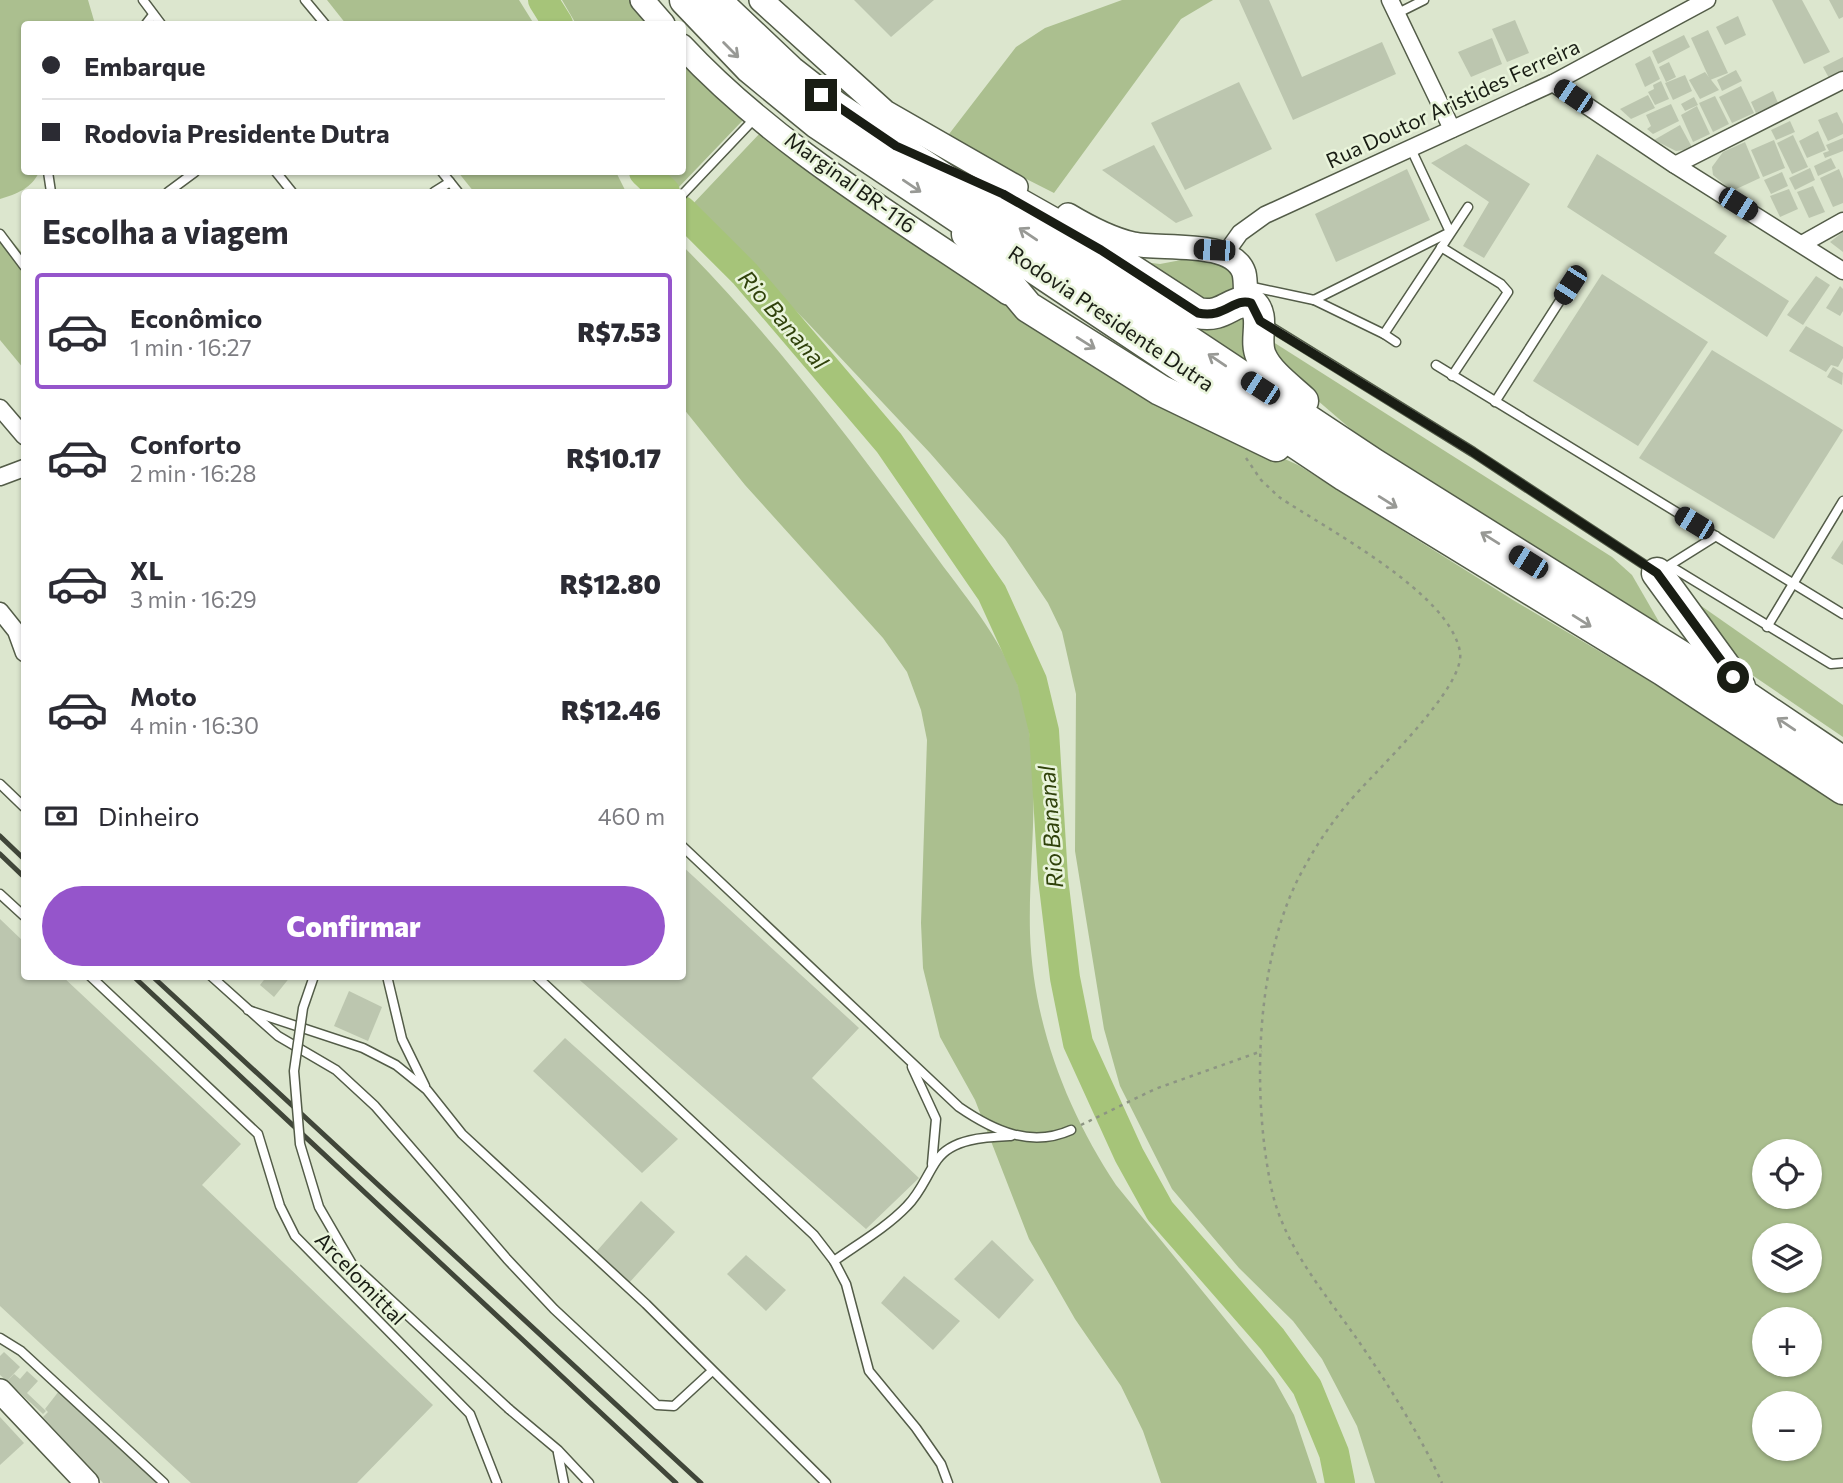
<!DOCTYPE html>
<html lang="pt">
<head>
<meta charset="utf-8">
<style>
  :root { --surface:#fff; --page:#f2f2f3; --text:#2b2b33; --muted:#7c7c81; --line:#e1e1e2; --accent:#9555cb }
  body { margin:0; font-family:Commissioner,sans-serif; background:var(--page); color:var(--text); height:100vh; display:flex; flex-direction:column; font-size:26px; white-space:nowrap }
  * { box-sizing:border-box; margin:0 }
  p { font-size:23px; color:var(--muted) }
  .icon { flex:none; width:38px; height:38px; fill:none; stroke:currentColor; stroke-width:2; stroke-linecap:round; stroke-linejoin:round }
  .map { position:relative; flex:1; overflow:hidden }
  .side { position:absolute; left:21px; top:189px; width:665px; height:791px; display:flex; flex-direction:column; background:var(--surface); border-radius:7px; box-shadow:0 2px 5px #0004 }
  .side>* { flex:none }
  .hud { position:absolute; left:21px; top:21px; width:665px; height:154px; border-radius:7px; box-shadow:0 2px 5px #0004; display:grid; align-content:center; height:154px; padding:0 21px; background:var(--surface) }
  .buttons { position:absolute; left:1752px; top:1139px; display:grid; gap:14px }
  .buttons a { display:grid; place-items:center; width:70px; height:70px; border-radius:50%; background:var(--surface); box-shadow:0 2px 5px #0004; font-size:35px }
  .end { position:absolute; width:32px; height:32px; margin:-16px; border:9px solid #191d14; background:#fff; box-shadow:0 0 0 4px #fff }
  .from { border-radius:50% }
  .car { position:absolute; width:21px; height:42px; margin:-21px -10px; border-radius:9px; box-shadow:0 0 5px 2px #0007; background:linear-gradient(#222 24%,#8ab4d8 0 40%,#222 0 76%,#8ab4d8 0 86%,#222 0) }
  .hud b { display:flex; align-items:center; gap:24px; height:66px; font-size:26px }
  .hud b+b { border-top:2px solid var(--line) }
  .hud i { width:18px; height:18px; background:var(--text) }
  ul { padding:0; list-style:none }
  li { display:flex; align-items:center; gap:21px; height:116px; margin:0 14px 10px; padding:0 7px; border:4px solid transparent; border-radius:7px }
  li div { flex:1 }
  li b { display:block; font-size:26px }
  li em { font-style:normal; font-weight:800 }
  li.on { border-color:var(--accent) }
  li>.icon { width:63px; height:63px; stroke-width:1.5 }
  h2 { padding:0 21px; font-size:32px; line-height:84px }
  .pay { display:flex; align-items:center; gap:18px; height:77px; padding:0 21px; font-size:26px }
  .pay p { margin-inline-start:auto }
  .primary-button { display:flex; gap:14px; margin-top:auto; padding:14px 21px }
  .primary-button a { flex:1; height:80px; border-radius:42px; background:var(--accent); color:#fff; font-size:28px; font-weight:800; line-height:80px; text-align:center }
  .map>svg:first-child { display:block }
  .green { fill:#abbf8f; fill-rule:evenodd }
  .lines { fill:none; stroke-linecap:round; stroke-linejoin:round }
  .river { stroke:#a6c479; stroke-width:30 }
  .building { fill:#bcc6af }
  .lane-casing { stroke:#535c48; stroke-width:11 }
  .street-casing { stroke:#535c48; stroke-width:19 }
  .secondary-casing { stroke:#535c48; stroke-width:26 }
  .highway-casing { stroke:#535c48; stroke-width:33 }
  .path { stroke:#8d9583; stroke-width:2.5; stroke-dasharray:3.5 5; stroke-linecap:butt }
  .lane { stroke:#fff; stroke-width:8 }
  .street { stroke:#fff; stroke-width:16 }
  .secondary { stroke:#fff; stroke-width:23 }
  .highway { stroke:#fff; stroke-width:30 }
  .rail { stroke:#404639; stroke-width:5 }
  .lane-bridge-casing { stroke:#535c48; stroke-width:11; stroke-linecap:butt }
  .lane-bridge { stroke:#fff; stroke-width:8 }
  .oneway { stroke:#989995 }
  .route { stroke:#191d14; stroke-width:9 }
  .labels { text-anchor:middle; stroke-width:5; stroke-linejoin:round; paint-order:stroke }
  .street-label { font-size:21px; fill:#191d14; stroke:#e9f4db }
  .water-label { font-size:23px; font-style:italic; fill:#30420b; stroke:#e9f4db }
</style>
</head>
<body>
<div class="map">
<svg width="1843" height="1483" viewBox="0 0 1843 1483">
  <rect width="100%" height="100%" fill="#dce6ce"/>
  <g class="green">
    <path d="M0,0H88L95,24H24V172H39C32,188 17,194 0,199Z"/>
    <polygon points="327,0 519,0 534,24 346,24"/>
    <polygon points="562,0 633,0 655,24 576,24"/>
    <polygon points="1122,0 1213,0 1181,19 1054,193 946,138 1016,47 1045,28"/>
    <polygon points="683,55 745,118 678,188 665,172 682,172"/>
    <path d="M762,131L1228,433L1298,465L1513,600L1744,737L1843,802V1483H1375L1357,1426L1322,1359L1293,1321L1239,1268L1172,1189L1120,1086L1104,1029L1075,851L1076,694L1062,632L1048,603L1005,539L930,453L805,320L690,207ZM1764,1152H1810V1197H1764ZM1764,1236H1810V1281H1764ZM1764,1320H1810V1365H1764ZM1764,1404H1810V1449H1764Z"/>
    <polygon points="458,172 616,172 626,192 474,192"/>
    <polygon points="0,234 12,241 24,255 24,369 0,340"/>
    <path d="M683,246C775,339 855,445 932,551C965,597 1009,646 1023,702C1043,777 1028,857 1030,933C1033,1024 1067,1111 1116,1185L1274,1379L1294,1415L1317,1483H1161L1143,1431L1121,1386L1075,1319L1029,1239L975,1100L940,1037L923,968L921,923L927,740L921,710L907,672L883,638L745,485L683,408Z"/>
    <polygon points="1080,252 1206,329 1221,327 1243,315 1275,384"/>
    <polygon points="1197,257 1223,260 1232,275 1233,292 1217,307 1143,262 1160,264"/>
    <polygon points="1267,338 1612,557 1632,575 1662,627 1367,443 1281,369"/>
    <polygon points="1687,596 1843,705 1843,737 1730,660"/>
  </g>
  <g class="lines">
    <g class="river">
      <polyline points="543,0 558,24"/>
      <polyline points="644,172 665,192"/>
      <polyline points="682,211 745,274 889,443 992,593 1032,681 1044,731 1053,878 1065,978 1078,1043 1129,1155 1160,1211 1272,1339 1307,1387 1334,1453 1340,1483"/>
    </g>
  </g>
  <g class="building">
    <polygon points="854,0 934,0 891,37"/>
    <polygon points="1239,0 1269,0 1302,77 1382,42 1396,74 1293,120"/>
    <polygon points="1772,0 1802,0 1830,52 1804,64"/>
    <polygon points="1829,0 1843,0 1843,17 1839,19"/>
    <polygon points="1738,16 1746,35 1725,45 1716,27"/>
    <polygon points="1515,20 1529,53 1507,62 1492,29"/>
    <polygon points="1708,30 1728,73 1710,80 1691,38"/>
    <polygon points="1684,35 1690,47 1658,64 1652,51"/>
    <polygon points="1492,38 1502,64 1471,77 1458,52"/>
    <polygon points="1650,56 1660,79 1645,87 1635,64"/>
    <polygon points="1843,57 1843,71 1829,78 1823,67"/>
    <polygon points="1669,62 1676,77 1666,82 1659,67"/>
    <polygon points="1736,70 1742,81 1722,91 1717,80"/>
    <polygon points="1705,72 1719,90 1700,99 1689,80"/>
    <polygon points="1685,75 1692,91 1673,100 1665,83"/>
    <polygon points="1661,81 1669,99 1655,105 1648,92 1654,89 1653,85"/>
    <polygon points="1239,82 1272,149 1185,190 1151,123"/>
    <polygon points="1741,86 1754,113 1732,123 1719,97"/>
    <polygon points="1773,91 1778,103 1756,113 1751,102"/>
    <polygon points="1648,95 1655,108 1631,119 1620,109"/>
    <polygon points="1715,96 1729,124 1713,132 1699,103"/>
    <polygon points="1694,97 1698,105 1685,111 1681,104"/>
    <polygon points="1671,104 1679,121 1653,134 1647,129 1651,126 1646,115"/>
    <polygon points="1697,106 1710,134 1693,142 1681,115"/>
    <polygon points="1837,112 1843,124 1843,134 1828,141 1818,120"/>
    <polygon points="1790,121 1795,132 1776,140 1771,130"/>
    <polygon points="1680,125 1693,149 1676,151 1654,140"/>
    <polygon points="1818,131 1826,150 1807,158 1799,141"/>
    <polygon points="1793,135 1808,167 1792,174 1777,143"/>
    <polygon points="1843,138 1843,151 1825,158 1823,153 1829,151 1826,145"/>
    <polygon points="1774,140 1785,168 1763,177 1751,150"/>
    <polygon points="1745,142 1760,178 1732,191 1713,175 1712,167 1723,152"/>
    <polygon points="1466,144 1530,184 1484,258 1463,246 1489,202 1431,163"/>
    <polygon points="1154,145 1193,216 1176,223 1102,170"/>
    <polygon points="1597,154 1727,236 1714,253 1789,301 1767,337 1567,207"/>
    <polygon points="1831,158 1836,168 1818,176 1814,166"/>
    <polygon points="1810,168 1815,180 1795,190 1789,178"/>
    <polygon points="1407,169 1430,220 1336,262 1315,214"/>
    <polygon points="1839,169 1843,179 1843,203 1833,207 1820,178"/>
    <polygon points="1782,172 1788,186 1771,194 1764,180"/>
    <polygon points="1813,186 1825,212 1809,218 1797,192"/>
    <polygon points="1789,189 1798,209 1780,217 1770,196"/>
    <polygon points="1843,232 1843,252 1830,242"/>
    <polygon points="1602,274 1708,342 1638,446 1533,381"/>
    <polygon points="1816,276 1830,285 1803,325 1787,315"/>
    <polygon points="1840,286 1843,289 1843,311 1840,316 1826,308"/>
    <polygon points="1806,326 1843,347 1843,358 1838,367 1831,365 1826,372 1789,351"/>
    <polygon points="1712,350 1843,430 1774,539 1639,458"/>
    <polygon points="1833,367 1843,373 1842,385 1827,377"/>
    <polygon points="1843,540 1843,565 1831,558"/>
    <polygon points="682,866 859,1028 812,1078 919,1178 866,1229 575,976 682,976"/>
    <polygon points="0,919 24,942 24,976 62,976 241,1144 202,1185 433,1405 357,1483 191,1483 0,1306"/>
    <polygon points="267,976 291,976 274,997 260,985"/>
    <polygon points="349,991 382,1007 368,1041 334,1026"/>
    <polygon points="565,1038 678,1139 642,1173 533,1071"/>
    <polygon points="641,1201 675,1232 629,1283 596,1252"/>
    <polygon points="992,1240 1034,1280 999,1319 954,1279"/>
    <polygon points="746,1255 786,1290 766,1311 727,1274"/>
    <polygon points="904,1276 960,1321 933,1350 881,1303"/>
    <polygon points="4,1352 20,1367 7,1381 0,1375 0,1356"/>
    <polygon points="27,1371 38,1381 27,1393 46,1411 43,1414 7,1381 14,1374 20,1379"/>
    <polygon points="59,1391 158,1481 157,1483 103,1483 43,1417 48,1412 45,1409"/>
    <polygon points="0,1417 24,1443 0,1465"/>
  </g>
  <g class="lines">
    <g class="lane-casing">
      <g id="lane">
        <polyline points="143,0 161,24"/>
        <polyline points="305,0 325,24"/>
        <polyline points="1396,14 1424,0"/>
        <polyline points="146,24 153,15"/>
        <polyline points="48,172 51,192"/>
        <polyline points="276,172 292,192"/>
        <polyline points="442,172 458,192"/>
        <polyline points="168,192 195,172"/>
        <polyline points="434,192 450,182"/>
        <polyline points="682,195 756,117"/>
        <polyline points="0,234 24,266"/>
        <polyline points="1441,247 1501,284 1508,292 1452,376"/>
        <polyline points="1248,286 1314,300 1450,232 1411,149"/>
        <polyline points="1314,300 1384,334"/>
        <polyline points="1266,324 1473,452 1657,573 1716,536"/>
        <polyline points="1396,342 1384,334 1468,207"/>
        <polyline points="1436,365 1843,614"/>
        <polyline points="1495,402 1570,285"/>
        <polyline points="1670,566 1831,664 1843,663"/>
        <polyline points="1767,627 1843,501"/>
        <polyline points="0,784 24,807"/>
        <path d="M682,846L959,1107C994,1131 1031,1148 1071,1130"/>
        <polyline points="0,894 24,916"/>
        <polyline points="90,976 258,1134 280,1206 295,1236 470,1414 497,1483"/>
        <polyline points="211,976 278,1036 336,1070 375,1106 507,1259 554,1309 657,1405 674,1406 712,1371"/>
        <polyline points="387,976 402,1039 425,1086"/>
        <polyline points="536,976 814,1235 834,1261 846,1284 869,1371 916,1428 941,1464 948,1483"/>
        <polyline points="248,1010 363,1048 396,1065 427,1090 462,1134 646,1304 826,1483"/>
        <polyline points="912,1067 936,1119 932,1164"/>
        <path d="M834,1261C858,1244 887,1227 907,1206C921,1192 926,1176 937,1160C952,1138 987,1137 1011,1136"/>
        <polyline points="0,1338 21,1351 164,1483"/>
        <polyline points="509,1409 558,1450 589,1483"/>
        <polyline points="558,1453 564,1483"/>
      </g>
    </g>
    <g class="street-casing">
      <g id="street">
        <polyline points="1390,0 1452,129"/>
        <polyline points="1553,83 1675,165 1843,271"/>
        <polyline points="1675,165 1843,80"/>
        <polyline points="1802,244 1843,221"/>
        <polyline points="1225,254 1240,233 1265,215 1553,83 1707,0"/>
        <polyline points="0,408 24,436"/>
        <polyline points="0,477 24,468"/>
        <polyline points="0,611 16,631 24,653"/>
      </g>
    </g>
    <g class="secondary-casing">
      <g id="secondary">
        <polyline points="642,0 663,24"/>
        <polyline points="761,0 885,112 1016,187"/>
        <path d="M682,46C775,146 897,217 1008,293"/>
        <path d="M1068,215C1088,227 1111,239 1133,244C1162,250 1233,239 1244,273C1246,281 1245,292 1246,301"/>
        <polyline points="0,1391 87,1483"/>
      </g>
    </g>
    <g class="highway-casing">
      <g id="highway">
        <polyline points="685,0 750,68 817,123 1345,476 1664,671 1843,789"/>
        <polyline points="715,0 790,71 836,107 1374,464 1748,698 1843,762"/>
        <path d="M991,188L1101,250L1198,313C1225,319 1233,297 1251,303C1267,316 1253,338 1261,356C1268,373 1289,388 1303,401"/>
        <polyline points="967,234 1028,307 1160,390 1276,446"/>
        <polyline points="1657,573 1740,687"/>
      </g>
    </g>
    <g class="path">
      <path d="M1246,458L1261,480L1279,497C1328,530 1450,593 1460,652C1466,688 1372,774 1349,802C1332,822 1317,844 1305,866C1255,952 1251,1095 1272,1191C1285,1248 1325,1293 1357,1339C1385,1379 1423,1440 1442,1483"/>
      <polyline points="1081,1125 1155,1089 1262,1051"/>
    </g>
    <use href="#lane" class="lane"/>
    <use href="#street" class="street"/>
    <use href="#secondary" class="secondary"/>
    <use href="#highway" class="highway"/>
    <g class="rail">
      <polyline points="0,836 24,859"/>
      <polyline points="0,854 24,877"/>
      <polyline points="133,976 676,1483"/>
      <polyline points="152,976 701,1483"/>
    </g>
    <g class="lane-bridge-casing">
      <polyline id="lane-bridge" points="314,976 303,1008 294,1071 300,1144 319,1207 352,1264 509,1409"/>
    </g>
    <use href="#lane-bridge" class="lane-bridge"/>
  </g>
  <defs><path id="oneway-shaft" d="M-6 0H5M1.5-3L5.5 0L1.5 3" fill="none" stroke-width="1.6" stroke-linecap="round" stroke-linejoin="round" transform="scale(1.75)"/></defs>
  <g class="oneway">
    <use href="#oneway-shaft" transform="translate(731 50) rotate(45)"/>
    <use href="#oneway-shaft" transform="translate(912 186) rotate(34)"/>
    <use href="#oneway-shaft" transform="translate(1028 234) rotate(-146)"/>
    <use href="#oneway-shaft" transform="translate(1086 343) rotate(32)"/>
    <use href="#oneway-shaft" transform="translate(1217 360) rotate(-146)"/>
    <use href="#oneway-shaft" transform="translate(1388 502) rotate(32)"/>
    <use href="#oneway-shaft" transform="translate(1490 538) rotate(-148)"/>
    <use href="#oneway-shaft" transform="translate(1582 621) rotate(32)"/>
    <use href="#oneway-shaft" transform="translate(1786 724) rotate(-146)"/>
  </g>
  <g class="lines">
    <path class="route" d="M821,95L896,146L1003,194L1101,250L1198,313C1225,319 1234,297 1251,303L1260,321L1473,452L1657,573L1733,677"/>
  </g>
  <g class="labels">
    <g class="street-label">
      <text transform="translate(1453 104) rotate(-25)" y="7">Rua Doutor Aristides Ferreira</text>
      <text transform="translate(850 183) rotate(36)" y="7">Marginal BR-116</text>
      <text transform="translate(1111 319) rotate(34)" y="7">Rodovia Presidente Dutra</text>
      <text transform="translate(360 1279) rotate(46)" y="7">Arcelomittal</text>
    </g>
    <g class="water-label">
      <text transform="translate(783 320) rotate(49)" y="8">Rio Bananal</text>
      <text transform="translate(1051 827) rotate(-94)" y="8">Rio Bananal</text>
    </g>
  </g>
</svg>
<div class="buttons">
<a><svg class="icon" aria-label="locate" viewBox="0 0 24 24"><circle cx="12" cy="12" r="6"/><path d="M12 2v4M12 18v4M2 12h4M18 12h4"/></svg></a>
<a><svg class="icon" aria-label="layers" viewBox="0 0 24 24"><path d="M12 4l9 5-9 5-9-5zM3 14l9 5 9-5"/></svg></a>
<a>+</a>
<a>−</a>
</div>
<i class="end from" style="left:1733px;top:677px"></i>
<i class="end" style="left:821px;top:95px"></i>
<i class="car" style="left:1573px;top:96px;rotate:304deg"></i>
<i class="car" style="left:1738px;top:204px;rotate:122deg"></i>
<i class="car" style="left:1214px;top:250px;rotate:273deg"></i>
<i class="car" style="left:1570px;top:285px;rotate:213deg"></i>
<i class="car" style="left:1260px;top:388px;rotate:303deg"></i>
<i class="car" style="left:1694px;top:523px;rotate:301deg"></i>
<i class="car" style="left:1528px;top:562px;rotate:302deg"></i>
<div class="hud">
<b><i class="from"></i>Embarque</b>
<b><i></i>Rodovia Presidente Dutra</b>
</div>
<section class="side">
<h2>Escolha a viagem</h2>
<ul>
<li class="on"><svg class="icon" aria-label="car" viewBox="0 0 24 24"><path d="M5 17H2v-5l4-1 3-4h7l3 4 3 1v5h-3M9 17h6M6 11h13"/><circle cx="7" cy="17" r="2"/><circle cx="17" cy="17" r="2"/></svg><div><b>Econômico</b><p>1 min · 16:27</p></div><em>R$7.53</em></li>
<li><svg class="icon" aria-label="car" viewBox="0 0 24 24"><path d="M5 17H2v-5l4-1 3-4h7l3 4 3 1v5h-3M9 17h6M6 11h13"/><circle cx="7" cy="17" r="2"/><circle cx="17" cy="17" r="2"/></svg><div><b>Conforto</b><p>2 min · 16:28</p></div><em>R$10.17</em></li>
<li><svg class="icon" aria-label="car" viewBox="0 0 24 24"><path d="M5 17H2v-5l4-1 3-4h7l3 4 3 1v5h-3M9 17h6M6 11h13"/><circle cx="7" cy="17" r="2"/><circle cx="17" cy="17" r="2"/></svg><div><b>XL</b><p>3 min · 16:29</p></div><em>R$12.80</em></li>
<li><svg class="icon" aria-label="car" viewBox="0 0 24 24"><path d="M5 17H2v-5l4-1 3-4h7l3 4 3 1v5h-3M9 17h6M6 11h13"/><circle cx="7" cy="17" r="2"/><circle cx="17" cy="17" r="2"/></svg><div><b>Moto</b><p>4 min · 16:30</p></div><em>R$12.46</em></li>
</ul>
<div class="pay"><svg class="icon" aria-label="cash" viewBox="0 0 24 24"><path d="M3 7h18v10H3z"/><circle cx="12" cy="12" r="2"/></svg>Dinheiro<p>460 m</p></div>
<div class="primary-button"><a>Confirmar</a></div>
</section>
</div>
</body>
</html>
